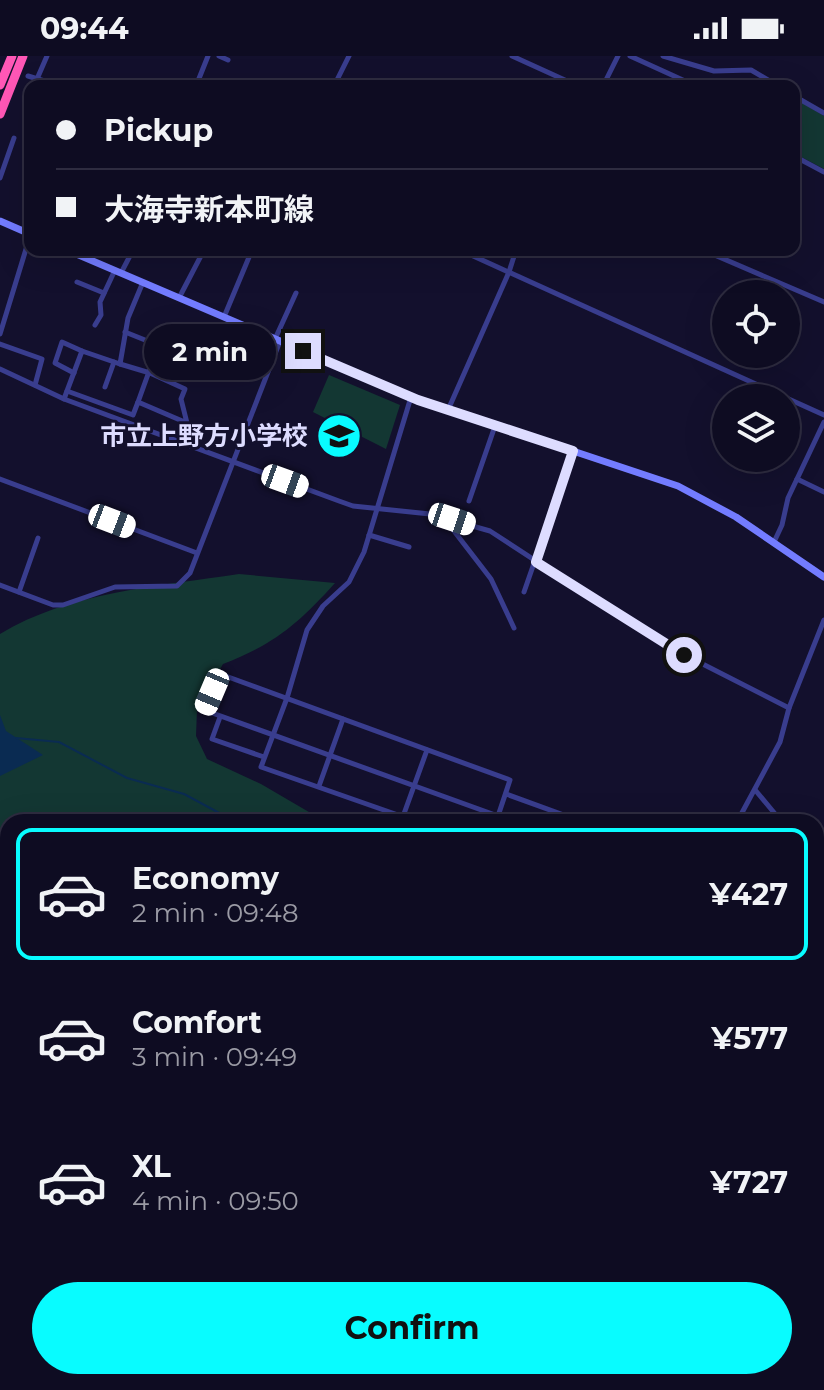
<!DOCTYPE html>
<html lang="en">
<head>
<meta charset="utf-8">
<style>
  :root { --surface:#0e0c22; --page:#17152a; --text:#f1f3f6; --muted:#9b9ba5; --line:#2e2c40; --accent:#08fcff }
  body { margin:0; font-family:Montserrat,"Noto Sans JP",sans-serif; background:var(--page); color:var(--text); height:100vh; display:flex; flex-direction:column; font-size:30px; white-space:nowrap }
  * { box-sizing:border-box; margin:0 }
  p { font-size:26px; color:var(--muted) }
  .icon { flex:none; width:44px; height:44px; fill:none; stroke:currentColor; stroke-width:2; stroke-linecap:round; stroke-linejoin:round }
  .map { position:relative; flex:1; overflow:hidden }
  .details { position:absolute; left:0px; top:758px; width:824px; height:576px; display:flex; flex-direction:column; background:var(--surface); border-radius:24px 24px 0 0; box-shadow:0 8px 32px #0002,0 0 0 2px var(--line) }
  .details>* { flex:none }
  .guide { position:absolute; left:24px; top:24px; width:776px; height:176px; border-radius:16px; box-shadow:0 8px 32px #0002,0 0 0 2px var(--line); display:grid; align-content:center; height:176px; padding:0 32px; background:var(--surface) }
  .fabs { position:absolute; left:712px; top:224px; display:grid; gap:16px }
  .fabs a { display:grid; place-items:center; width:88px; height:88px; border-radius:50%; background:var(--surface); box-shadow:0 8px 32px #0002,0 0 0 2px var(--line); font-size:40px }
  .end { position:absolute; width:36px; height:36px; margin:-18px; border:10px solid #dddcff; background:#111; box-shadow:0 0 0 4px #111 }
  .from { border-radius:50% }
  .bubble { position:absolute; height:56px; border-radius:28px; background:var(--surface); box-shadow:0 8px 32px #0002,0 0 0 2px var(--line); font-size:26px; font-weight:700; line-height:56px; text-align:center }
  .car { position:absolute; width:24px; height:48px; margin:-24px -12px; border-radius:10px; box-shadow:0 0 6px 2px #0007; background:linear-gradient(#fff 24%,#345 0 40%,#fff 0 76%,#345 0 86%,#fff 0) }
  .guide b { display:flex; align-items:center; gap:28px; height:76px; font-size:30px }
  .guide b+b { border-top:2px solid var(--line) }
  .guide i { width:20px; height:20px; background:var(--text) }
  ul { padding:14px 0 0; list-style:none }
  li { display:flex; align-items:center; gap:24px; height:132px; margin:0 16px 12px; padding:0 16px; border:4px solid transparent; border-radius:16px }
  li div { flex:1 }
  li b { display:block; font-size:30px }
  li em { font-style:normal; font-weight:700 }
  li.active { border-color:var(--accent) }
  li>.icon { width:72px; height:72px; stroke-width:1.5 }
  .primary-button { display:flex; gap:16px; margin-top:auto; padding:16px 32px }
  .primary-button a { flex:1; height:92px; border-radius:48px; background:var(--accent); color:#111; font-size:32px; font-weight:700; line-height:92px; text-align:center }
  .status { display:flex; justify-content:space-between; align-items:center; height:56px; padding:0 40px; background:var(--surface); direction:ltr }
  .status svg { height:22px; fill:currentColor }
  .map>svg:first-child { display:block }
  .green { fill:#133733 }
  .water { fill:#0a2b52 }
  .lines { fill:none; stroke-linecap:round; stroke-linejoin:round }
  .stream { stroke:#0a2b52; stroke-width:2 }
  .street { stroke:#393d8e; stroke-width:5 }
  .secondary { stroke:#737cff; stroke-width:7 }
  .highway { stroke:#ff57b6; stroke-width:9 }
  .route { stroke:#dddcff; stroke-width:10 }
  .labels { text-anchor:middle; stroke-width:6; stroke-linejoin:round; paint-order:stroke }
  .poi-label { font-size:26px; font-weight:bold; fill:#dddcff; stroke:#13102d; text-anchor:end }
</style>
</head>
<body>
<div class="status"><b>09:44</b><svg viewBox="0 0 49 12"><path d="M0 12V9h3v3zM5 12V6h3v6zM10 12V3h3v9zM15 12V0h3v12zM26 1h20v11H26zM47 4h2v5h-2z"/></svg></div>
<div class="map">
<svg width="824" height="1334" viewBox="0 0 824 1334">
  <rect width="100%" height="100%" fill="#13102d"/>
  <g class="green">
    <polygon points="794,42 824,60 824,113 794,97"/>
    <polygon points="329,319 400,349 386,393 313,356"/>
    <path d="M239,518L335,527C299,567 275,588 223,608L197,654L196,680L207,703L261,728L326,766H8V780H0V578C69,536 160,530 239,518Z"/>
    <polygon points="816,1103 824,1105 824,1334 388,1334 391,1326 816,1326 816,1245 820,1243 816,1243"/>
  </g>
  <polygon class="water" points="0,659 6,675 43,699 0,720"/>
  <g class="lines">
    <polyline class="stream" points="16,682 59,686 127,722 184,738 236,766"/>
    <g class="street">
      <polyline points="219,0 228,4"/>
      <polyline points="512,0 578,30"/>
      <polyline points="630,0 696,30"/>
      <polyline points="663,0 714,15 751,14 778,30"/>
      <polyline points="28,20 61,30"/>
      <polyline points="37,23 47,0"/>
      <polyline points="198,26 206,30"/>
      <polyline points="196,30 208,0"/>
      <polyline points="334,30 349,0"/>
      <polyline points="603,30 618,0"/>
      <polyline points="794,40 824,57"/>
      <polyline points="794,100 824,116"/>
      <polyline points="0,122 14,82"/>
      <polyline points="460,194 824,359"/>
      <polyline points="703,194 824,246"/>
      <polyline points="121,217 133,194"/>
      <polyline points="77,226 104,237"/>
      <polyline points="179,242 204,194"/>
      <polyline points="224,261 252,194"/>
      <polyline points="95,269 101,259 100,246 115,214"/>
      <polyline points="125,276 155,288 155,299 138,346"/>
      <polyline points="0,278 30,180"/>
      <polyline points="275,283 296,237"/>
      <polyline points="0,288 42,303 35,329"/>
      <polyline points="0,313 64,343 339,445 353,450 430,458 490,475 620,560 683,598 789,652"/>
      <polyline points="74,317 55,307 62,286 82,295"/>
      <polyline points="105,331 114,306"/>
      <polyline points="67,335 133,359 138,346 187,367 181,343 185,333 150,317 120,308"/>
      <polyline points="411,341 364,496 349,526 323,550 307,574 287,642 261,711 418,766"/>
      <polyline points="64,343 82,295 120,308 128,262 143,226"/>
      <polyline points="448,354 509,216 516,194"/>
      <polyline points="0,423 197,497"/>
      <polyline points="797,423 824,436"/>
      <polyline points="469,445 495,370"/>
      <polyline points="444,462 491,523 514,572"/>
      <polyline points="369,479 409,491"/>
      <polyline points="774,486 782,469 788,442 824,366"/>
      <polyline points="0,529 53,549 63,549 115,531 177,530 190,517 280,285"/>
      <polyline points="19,536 38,482"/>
      <polyline points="524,536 573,395"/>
      <polyline points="220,661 212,683 264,701"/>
      <polyline points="319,730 343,663"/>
      <polyline points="756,735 776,759 792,766"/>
      <polyline points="506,738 583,766"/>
      <polyline points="699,763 702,766"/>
      <polyline points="401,766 427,694"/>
      <polyline points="496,766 510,724 220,618 204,654 498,760"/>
      <polyline points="737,766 780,686 789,652 824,564"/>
      <polyline points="816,772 824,775"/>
      <polyline points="0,782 8,781"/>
      <polyline points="816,883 824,886"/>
      <polyline points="0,972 8,974"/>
      <polyline points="816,1039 824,1041"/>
      <polyline points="816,1120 824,1119"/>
      <polyline points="0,1178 8,1178"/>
      <polyline points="396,1334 401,1326"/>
    </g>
    <g class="secondary">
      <polyline points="0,165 30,178"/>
      <polyline points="67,194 411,341 678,430 736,461 824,521"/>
      <polyline points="816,940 824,935"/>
      <polyline points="0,1117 8,1108"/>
      <polyline points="816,1151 824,1154"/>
    </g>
    <g class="highway">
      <polyline points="0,29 12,0"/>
      <polyline points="0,58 23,0"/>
    </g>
  </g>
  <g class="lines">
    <polyline class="route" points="303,295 418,344 573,395 536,506 684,599"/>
  </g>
  <defs>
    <g id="school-disc" transform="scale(2.3)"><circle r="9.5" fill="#08fcff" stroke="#13102d"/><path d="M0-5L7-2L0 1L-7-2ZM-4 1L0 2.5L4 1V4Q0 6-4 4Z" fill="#111"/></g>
  </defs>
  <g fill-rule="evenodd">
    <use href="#school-disc" x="339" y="380"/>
  </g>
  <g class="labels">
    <g class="poi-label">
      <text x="308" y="389">市立上野方小学校</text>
    </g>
  </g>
</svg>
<div class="fabs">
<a><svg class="icon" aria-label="locate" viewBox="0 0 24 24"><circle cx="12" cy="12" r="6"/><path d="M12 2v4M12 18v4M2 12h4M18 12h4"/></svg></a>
<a><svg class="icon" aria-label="layers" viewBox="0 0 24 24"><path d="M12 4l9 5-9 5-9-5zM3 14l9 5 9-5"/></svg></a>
</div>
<i class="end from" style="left:684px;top:599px"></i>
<i class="end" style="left:303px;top:295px"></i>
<div class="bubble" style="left:144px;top:268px;width:132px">2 min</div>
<i class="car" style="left:285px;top:425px;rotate:110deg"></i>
<i class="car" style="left:452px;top:463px;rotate:108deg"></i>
<i class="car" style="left:112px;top:465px;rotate:111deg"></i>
<i class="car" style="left:212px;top:636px;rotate:203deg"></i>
<div class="guide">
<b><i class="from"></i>Pickup</b>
<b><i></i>大海寺新本町線</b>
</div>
<section class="details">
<ul>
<li class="active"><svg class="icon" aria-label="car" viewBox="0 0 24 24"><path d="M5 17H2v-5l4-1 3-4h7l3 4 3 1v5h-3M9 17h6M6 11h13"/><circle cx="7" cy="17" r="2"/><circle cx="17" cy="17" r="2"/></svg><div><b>Economy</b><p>2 min · 09:48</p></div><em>¥427</em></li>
<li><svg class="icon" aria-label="car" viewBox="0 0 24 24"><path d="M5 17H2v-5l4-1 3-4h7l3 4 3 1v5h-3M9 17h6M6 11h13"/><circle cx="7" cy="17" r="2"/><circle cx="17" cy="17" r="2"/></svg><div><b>Comfort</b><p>3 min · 09:49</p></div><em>¥577</em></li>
<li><svg class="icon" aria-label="car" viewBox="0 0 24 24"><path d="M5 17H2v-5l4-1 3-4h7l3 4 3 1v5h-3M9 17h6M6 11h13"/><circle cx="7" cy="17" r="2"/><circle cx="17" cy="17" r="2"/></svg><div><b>XL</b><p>4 min · 09:50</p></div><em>¥727</em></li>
</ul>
<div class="primary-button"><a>Confirm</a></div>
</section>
</div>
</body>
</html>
